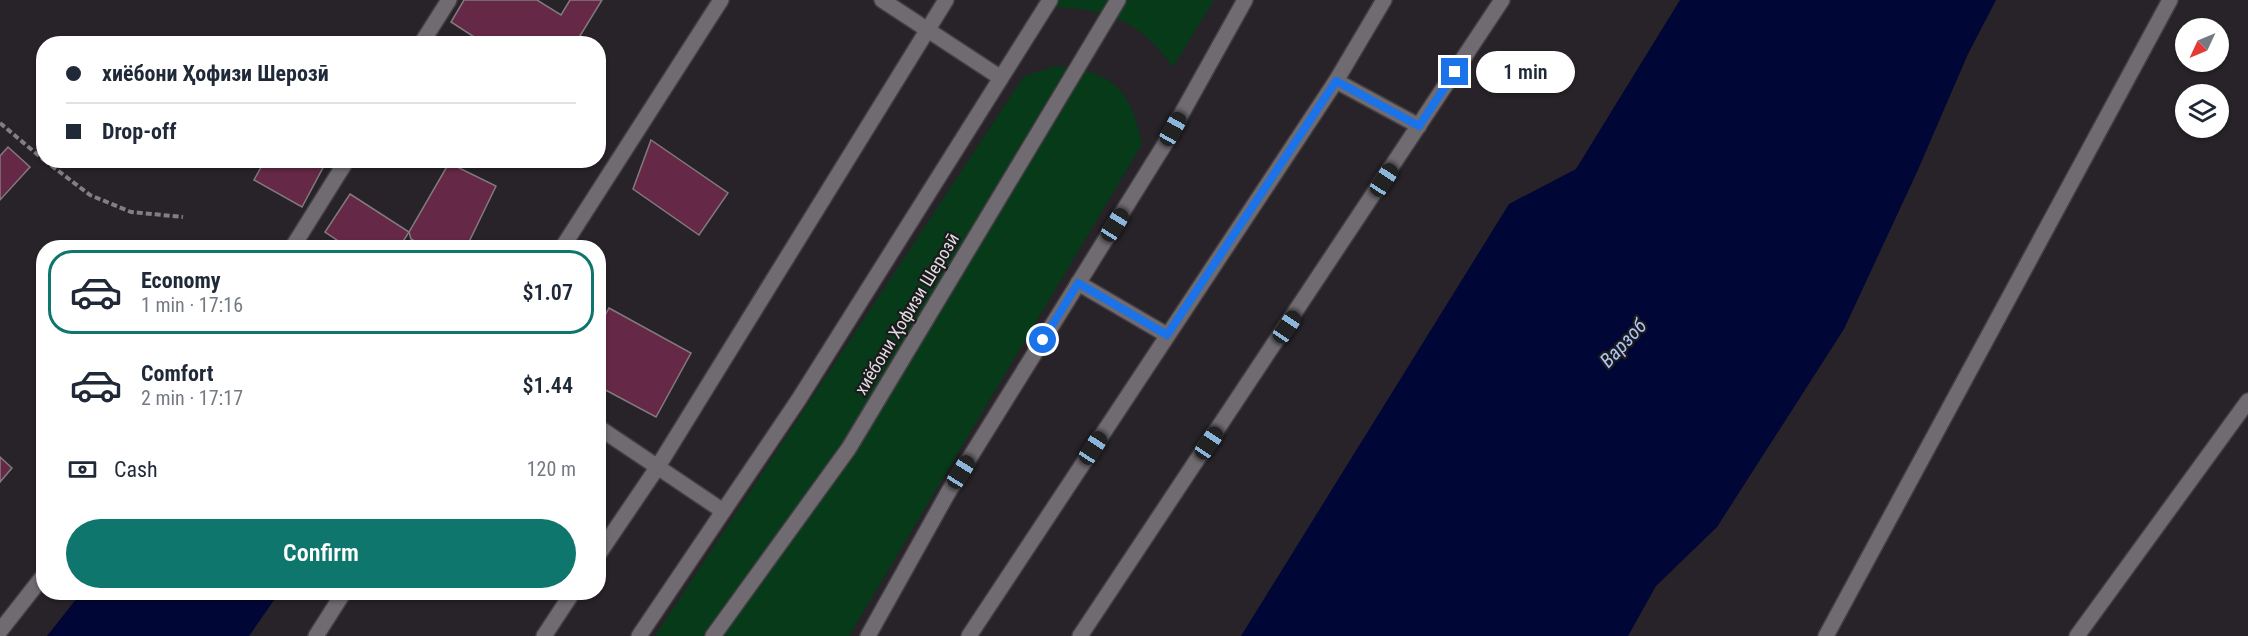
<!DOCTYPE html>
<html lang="en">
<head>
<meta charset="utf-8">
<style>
  :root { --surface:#fff; --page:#f2f2f3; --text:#1f2937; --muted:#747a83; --line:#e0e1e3; --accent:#0f766e }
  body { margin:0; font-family:"Roboto Condensed",sans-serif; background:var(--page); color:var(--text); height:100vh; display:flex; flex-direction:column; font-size:22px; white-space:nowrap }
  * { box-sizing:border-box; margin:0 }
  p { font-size:20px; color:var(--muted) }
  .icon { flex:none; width:33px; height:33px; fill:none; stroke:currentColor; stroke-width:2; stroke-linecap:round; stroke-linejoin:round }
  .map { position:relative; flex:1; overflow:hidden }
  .panel { position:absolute; left:36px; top:240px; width:570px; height:360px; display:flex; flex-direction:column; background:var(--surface); border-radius:24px; box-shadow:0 2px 4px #0004 }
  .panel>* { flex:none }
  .banner { position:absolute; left:36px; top:36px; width:570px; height:132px; border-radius:24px; box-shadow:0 2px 4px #0004; display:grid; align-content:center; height:132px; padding:0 30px; background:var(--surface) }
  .needle { width:39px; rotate:226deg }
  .fabs { position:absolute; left:2175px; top:18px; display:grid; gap:12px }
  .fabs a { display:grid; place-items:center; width:54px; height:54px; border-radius:50%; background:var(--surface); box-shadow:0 2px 4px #0004; font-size:30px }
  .end { position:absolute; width:27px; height:27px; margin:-14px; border:8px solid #1a73e8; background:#fff; box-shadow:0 0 0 3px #fff }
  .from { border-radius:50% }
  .bubble { position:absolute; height:42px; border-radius:21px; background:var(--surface); box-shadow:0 2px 4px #0004; font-size:20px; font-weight:600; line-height:42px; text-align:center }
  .car { position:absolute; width:18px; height:36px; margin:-18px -9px; border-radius:8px; box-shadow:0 0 4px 2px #0007; background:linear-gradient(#222 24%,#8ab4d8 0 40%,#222 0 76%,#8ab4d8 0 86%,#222 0) }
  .banner b { display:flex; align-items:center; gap:21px; height:57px; font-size:22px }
  .banner b+b { border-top:2px solid var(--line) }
  .banner i { width:15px; height:15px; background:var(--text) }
  ul { padding:10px 0 0; list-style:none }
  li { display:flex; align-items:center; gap:18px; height:84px; margin:0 12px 9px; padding:0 18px; border:3px solid transparent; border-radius:24px }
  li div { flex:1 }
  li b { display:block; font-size:22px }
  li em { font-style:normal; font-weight:600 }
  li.selected { border-color:var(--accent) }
  li>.icon { width:54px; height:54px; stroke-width:1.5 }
  .pay { display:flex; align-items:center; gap:15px; height:66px; padding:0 30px; font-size:22px }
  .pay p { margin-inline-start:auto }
  .cta { display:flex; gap:12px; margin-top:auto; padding:12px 30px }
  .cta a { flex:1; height:69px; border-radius:36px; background:var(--accent); color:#fff; font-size:24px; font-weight:600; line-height:69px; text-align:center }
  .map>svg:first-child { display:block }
  .green { fill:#063a19 }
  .water { fill:#000635 }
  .building { fill:#652846; stroke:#827a7d; stroke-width:1.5 }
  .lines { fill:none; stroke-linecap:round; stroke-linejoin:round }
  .lane-casing { stroke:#423e42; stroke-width:18 }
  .street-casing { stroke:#423e42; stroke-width:18 }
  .secondary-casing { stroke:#423e42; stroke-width:18 }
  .path { stroke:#827f83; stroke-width:4; stroke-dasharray:6 3; stroke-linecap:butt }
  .lane { stroke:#6f6b71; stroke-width:15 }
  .street { stroke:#6f6b71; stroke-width:15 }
  .secondary { stroke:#6f6b71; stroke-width:15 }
  .route { stroke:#1a73e8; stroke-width:8 }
  .labels { text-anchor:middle; stroke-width:4.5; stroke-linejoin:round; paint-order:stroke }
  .street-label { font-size:18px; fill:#dfdcdf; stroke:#1d1a1e }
  .water-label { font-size:20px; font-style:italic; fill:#aac5f6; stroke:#1d1a1e }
</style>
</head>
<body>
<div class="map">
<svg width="2248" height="636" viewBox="0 0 2248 636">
  <rect width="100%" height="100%" fill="#272328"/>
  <g class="green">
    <path d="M1058,0H1214L1173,67C1139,20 1109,10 1053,7Z"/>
    <path d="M1056,66C1113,72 1130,88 1142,144L849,636H655L1024,76Z"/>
  </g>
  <g class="water">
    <polygon points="1680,0 1996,0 1968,54 1917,172 1844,329 1717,527 1656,586 1628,636 1241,636 1509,204 1576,169"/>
    <polygon points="81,593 81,592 279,593 249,636 47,636"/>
  </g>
  <g class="building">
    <polygon points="464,0 537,0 561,15 570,0 602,0 575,44 485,44 451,22"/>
    <polygon points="651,140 728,193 699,235 633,189"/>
    <polygon points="8,147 30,167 0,200 0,156"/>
    <polygon points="265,160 322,160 326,162 302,207 254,180"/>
    <polygon points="449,163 496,186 466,248 427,248 411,239 409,232"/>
    <polygon points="350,194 409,232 399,248 349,248 325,232"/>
    <polygon points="609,308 691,353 656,417 598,386 598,328"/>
    <polygon points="0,457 12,468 0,482"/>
  </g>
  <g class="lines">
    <g class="lane-casing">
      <g id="lane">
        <polyline points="882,0 1001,78"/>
        <polyline points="421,44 449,0"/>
        <polyline points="1336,81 1419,126"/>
        <polyline points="292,248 347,160"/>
        <polyline points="562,248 721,0"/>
        <polyline points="1078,283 1167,335"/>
        <polyline points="598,427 723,511"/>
        <polyline points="598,555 657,468 946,0"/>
        <polyline points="0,631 44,575"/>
        <polyline points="316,636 344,592"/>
        <polyline points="544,636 573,592"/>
        <polyline points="639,636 799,399 1050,0"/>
        <polyline points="969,636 1336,81 1384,0"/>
        <polyline points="1080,636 1502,0"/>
        <polyline points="2077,636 2248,401"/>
      </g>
    </g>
    <g class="street-casing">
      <polyline id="street" points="1826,636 2170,0"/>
    </g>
    <g class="secondary-casing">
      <g id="secondary">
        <polyline points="713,636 849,448 1118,0"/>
        <polyline points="868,636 949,491 1163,147 1245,0"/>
      </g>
    </g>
    <g class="path">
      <polyline points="0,123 44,160"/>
      <polyline points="44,160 90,195 131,212 183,217"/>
    </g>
    <use href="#lane" class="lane"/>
    <use href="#street" class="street"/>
    <use href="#secondary" class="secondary"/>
  </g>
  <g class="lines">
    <polyline class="route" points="1043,340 1078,283 1167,335 1336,81 1419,126 1455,72"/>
  </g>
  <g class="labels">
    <g class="street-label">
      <text transform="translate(907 314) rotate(-59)" y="6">хиёбони Ҳофизи Шерозӣ</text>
    </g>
    <g class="water-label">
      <text transform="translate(1623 343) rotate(-47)" y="7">Варзоб</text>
    </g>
  </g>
</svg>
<div class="fabs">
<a><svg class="needle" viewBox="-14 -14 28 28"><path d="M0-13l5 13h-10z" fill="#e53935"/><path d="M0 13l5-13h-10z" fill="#747a83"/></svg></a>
<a><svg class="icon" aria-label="layers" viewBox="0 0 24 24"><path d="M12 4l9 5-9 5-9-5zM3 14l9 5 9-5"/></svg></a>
</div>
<i class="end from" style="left:1043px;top:340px"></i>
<i class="end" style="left:1455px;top:72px"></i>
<div class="bubble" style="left:1476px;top:51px;width:99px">1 min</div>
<i class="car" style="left:1173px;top:129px;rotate:29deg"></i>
<i class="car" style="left:1384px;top:180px;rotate:33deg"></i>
<i class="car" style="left:1115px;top:225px;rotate:32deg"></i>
<i class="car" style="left:1287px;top:327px;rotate:34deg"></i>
<i class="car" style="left:1209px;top:443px;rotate:34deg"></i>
<i class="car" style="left:1093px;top:448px;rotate:33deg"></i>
<i class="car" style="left:961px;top:472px;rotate:32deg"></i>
<div class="banner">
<b><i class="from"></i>хиёбони Ҳофизи Шерозӣ</b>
<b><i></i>Drop-off</b>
</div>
<section class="panel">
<ul>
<li class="selected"><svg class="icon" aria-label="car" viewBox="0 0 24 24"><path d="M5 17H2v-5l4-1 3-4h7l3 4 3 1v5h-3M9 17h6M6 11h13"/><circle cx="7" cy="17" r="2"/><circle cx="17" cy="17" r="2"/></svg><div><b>Economy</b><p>1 min · 17:16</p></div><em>$1.07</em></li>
<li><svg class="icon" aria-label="car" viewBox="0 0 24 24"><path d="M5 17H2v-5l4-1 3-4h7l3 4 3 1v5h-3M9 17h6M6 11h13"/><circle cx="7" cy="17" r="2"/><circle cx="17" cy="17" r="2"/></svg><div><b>Comfort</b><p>2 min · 17:17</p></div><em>$1.44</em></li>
</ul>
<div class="pay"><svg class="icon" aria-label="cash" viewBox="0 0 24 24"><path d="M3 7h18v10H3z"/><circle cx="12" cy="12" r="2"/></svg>Cash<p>120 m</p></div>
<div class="cta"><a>Confirm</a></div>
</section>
</div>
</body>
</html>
